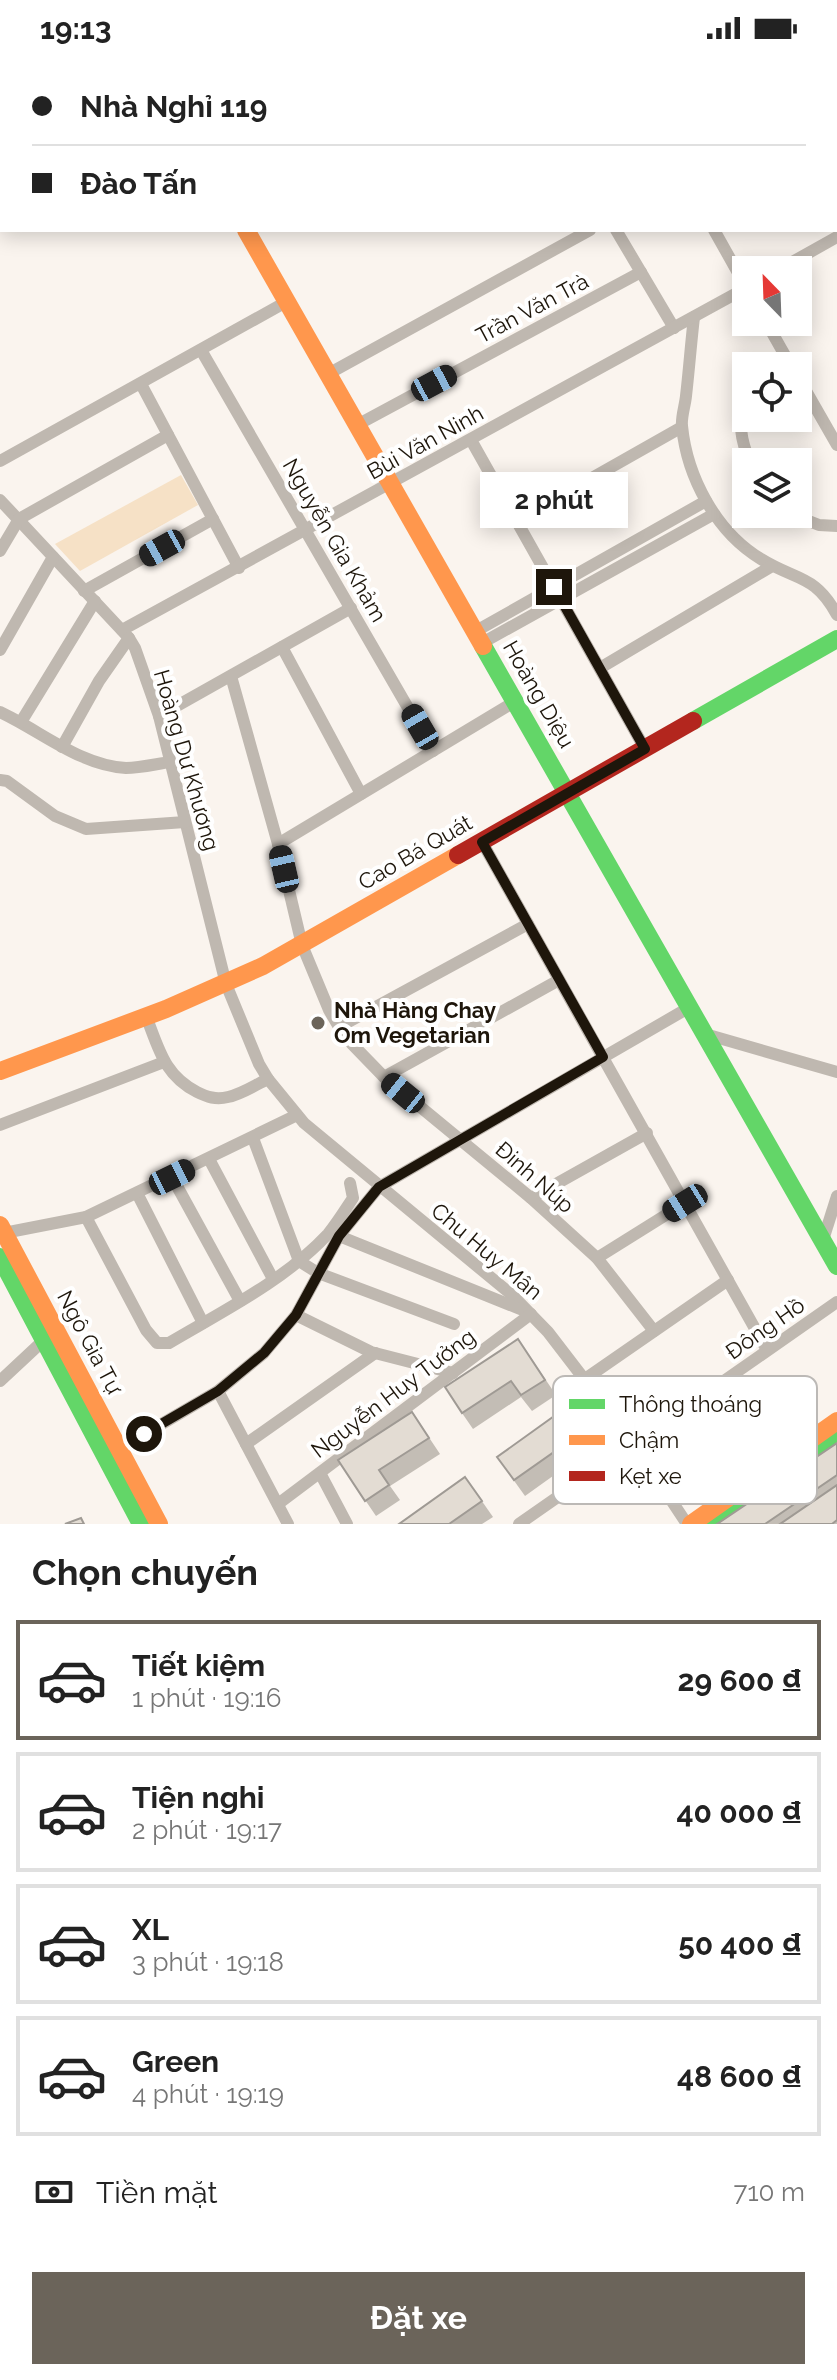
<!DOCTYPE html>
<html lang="vi">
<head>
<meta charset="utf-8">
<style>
  :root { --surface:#fff; --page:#f2f2f2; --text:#222; --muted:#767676; --line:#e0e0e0; --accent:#6b645a }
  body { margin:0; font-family:Raleway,sans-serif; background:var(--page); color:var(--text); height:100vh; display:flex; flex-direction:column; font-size:30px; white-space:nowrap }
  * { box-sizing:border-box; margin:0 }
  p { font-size:26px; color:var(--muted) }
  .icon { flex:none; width:44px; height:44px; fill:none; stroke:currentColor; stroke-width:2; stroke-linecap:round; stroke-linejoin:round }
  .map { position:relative; height:1468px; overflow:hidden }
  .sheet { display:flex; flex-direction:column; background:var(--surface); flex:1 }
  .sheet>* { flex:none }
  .top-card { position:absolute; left:0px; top:0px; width:838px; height:176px; box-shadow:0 4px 20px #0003; display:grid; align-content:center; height:176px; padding:0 32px; background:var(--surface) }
  .needle { width:52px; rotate:337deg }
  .buttons { position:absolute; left:732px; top:200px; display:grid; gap:16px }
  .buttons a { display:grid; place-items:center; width:80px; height:80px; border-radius:0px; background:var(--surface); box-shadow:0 4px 20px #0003; font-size:40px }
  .end { position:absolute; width:36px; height:36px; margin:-18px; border:10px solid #1e160b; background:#fff; box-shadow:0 0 0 4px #fff }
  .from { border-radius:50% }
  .bubble { position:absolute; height:56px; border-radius:0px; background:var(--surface); box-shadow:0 4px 20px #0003; font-size:26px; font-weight:700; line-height:56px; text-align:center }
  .car { position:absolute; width:24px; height:48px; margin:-24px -12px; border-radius:10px; box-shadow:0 0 6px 2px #0007; background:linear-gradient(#222 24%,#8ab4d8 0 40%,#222 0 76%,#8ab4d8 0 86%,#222 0) }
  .top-card b { display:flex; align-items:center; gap:28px; height:76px; font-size:30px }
  .top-card b+b { border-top:2px solid var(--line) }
  .top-card i { width:20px; height:20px; background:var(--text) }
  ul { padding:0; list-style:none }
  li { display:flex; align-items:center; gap:24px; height:120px; margin:0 16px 12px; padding:0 16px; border:4px solid var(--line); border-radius:0px }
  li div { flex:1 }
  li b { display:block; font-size:30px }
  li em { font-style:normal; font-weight:700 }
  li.current { border-color:var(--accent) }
  li>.icon { width:72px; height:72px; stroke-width:1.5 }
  h2 { padding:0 32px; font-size:36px; line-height:96px }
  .pay { display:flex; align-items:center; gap:20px; height:88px; padding:0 32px; font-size:30px }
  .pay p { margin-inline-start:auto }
  .action { display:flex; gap:16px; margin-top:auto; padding:16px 32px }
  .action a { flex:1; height:92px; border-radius:0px; background:var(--accent); color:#fff; font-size:32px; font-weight:700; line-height:92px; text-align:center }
  .status { display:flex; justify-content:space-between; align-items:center; height:56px; padding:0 40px; background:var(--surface); direction:ltr }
  .status svg { height:22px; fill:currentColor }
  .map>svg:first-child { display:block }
  .green { fill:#f6e1c6 }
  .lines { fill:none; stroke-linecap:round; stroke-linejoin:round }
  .street { stroke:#bfb8b0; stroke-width:12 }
  .fast { stroke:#63d668; stroke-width:18 }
  .slow { stroke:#ff974d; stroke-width:18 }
  .jam { stroke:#b3261e; stroke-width:18 }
  .wall { fill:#c3bdb5 }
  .building { fill:#e3dcd3; stroke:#9f9a94; stroke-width:2 }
  .route { stroke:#1e160b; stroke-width:10 }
  .poi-dot { fill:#6b645a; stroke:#fff; stroke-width:3 }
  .labels { text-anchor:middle; stroke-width:8; stroke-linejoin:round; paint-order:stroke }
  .street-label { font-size:22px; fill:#1e160b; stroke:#fff }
  .poi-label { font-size:22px; font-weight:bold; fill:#1e160b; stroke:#fff; text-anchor:start }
  .key { fill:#fff; stroke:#bcb9b6; stroke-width:2 }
  .key-label { font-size:22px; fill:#1e160b }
</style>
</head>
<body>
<div class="status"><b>19:13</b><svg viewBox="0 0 49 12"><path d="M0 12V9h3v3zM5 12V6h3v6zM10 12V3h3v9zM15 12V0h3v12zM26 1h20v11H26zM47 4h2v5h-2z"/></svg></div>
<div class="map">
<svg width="837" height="1468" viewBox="0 0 837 1468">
  <rect width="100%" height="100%" fill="#faf4ee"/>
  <polygon class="green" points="181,419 198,449 80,515 55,488"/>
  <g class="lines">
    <g class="street">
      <polyline points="420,0 421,2"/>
      <polyline points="120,2 120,0"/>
      <polyline points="616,174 674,272"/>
      <polyline points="714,174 746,231"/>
      <polyline points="778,214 837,181"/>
      <path d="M694,261C691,287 689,314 686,340C685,350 681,361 682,370C687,421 716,476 761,503C796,525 815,518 837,559"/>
      <polyline points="766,266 791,310"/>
      <polyline points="201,294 433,695"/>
      <polyline points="328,318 590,174"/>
      <polyline points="798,321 837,389"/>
      <polyline points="141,328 239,512"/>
      <path d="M746,343C737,365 741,385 750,406"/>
      <polyline points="357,369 641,216"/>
      <polyline points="471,384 645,693"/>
      <polyline points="0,405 286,246"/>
      <polyline points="0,444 129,582 135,592 159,660 226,928 259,1008 268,1023 304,1067 512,1239 548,1276 634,1388 687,1468"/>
      <polyline points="791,458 819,469 837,470"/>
      <polyline points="516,465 682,371"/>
      <polyline points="0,495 19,463 168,379"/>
      <polyline points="84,535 213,463"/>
      <polyline points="122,574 746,232"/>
      <polyline points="476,575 706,445"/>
      <polyline points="482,587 714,458"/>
      <polyline points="282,591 361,738"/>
      <polyline points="0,594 53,501"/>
      <polyline points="600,612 772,510"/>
      <polyline points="231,620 278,788 302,889 329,954 339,971 352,988 384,1021 531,1142 597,1202 654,1275"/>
      <path d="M0,656C41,675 79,709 126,712C140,712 156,708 170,706"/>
      <polyline points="159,660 351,552"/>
      <polyline points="21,666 95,545"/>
      <polyline points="62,691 99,625 129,582"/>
      <polyline points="0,724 7,725 55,760 86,773 185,766"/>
      <polyline points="482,786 767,1294"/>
      <polyline points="278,788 516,645"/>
      <path d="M146,960C159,993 164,1019 197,1036C207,1041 216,1044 228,1041C242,1038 255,1029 268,1023"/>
      <polyline points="339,971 528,868"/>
      <polyline points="705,978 837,1016"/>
      <polyline points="384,1021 559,924"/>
      <polyline points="0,1069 164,1006"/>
      <polyline points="253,1082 299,1205"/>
      <polyline points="209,1103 273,1223"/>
      <polyline points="172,1121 240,1245"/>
      <polyline points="137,1137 203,1267"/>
      <polyline points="531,1142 647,1077"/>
      <path d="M86,1161L146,1274L157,1287H169C223,1255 284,1225 328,1178C337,1167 345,1154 353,1142L350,1127"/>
      <polyline points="4,1177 86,1161 297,1059"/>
      <polyline points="339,1180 525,1255"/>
      <polyline points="823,1184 837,1140"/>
      <polyline points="597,1202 685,1147"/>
      <polyline points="299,1205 318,1217 454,1268"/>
      <polyline points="296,1259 371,1296 453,1317"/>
      <polyline points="585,1323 728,1224"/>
      <polyline points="0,1325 44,1284"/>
      <polyline points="218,1335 288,1468"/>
      <polyline points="246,1388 375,1297"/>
      <polyline points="119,1393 218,1335 264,1297 296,1259 339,1180 379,1131 690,951"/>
      <polyline points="320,1417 347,1468"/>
      <polyline points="278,1448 531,1258"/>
      <polyline points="519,1468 837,1246"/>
    </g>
    <g class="fast">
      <polyline points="832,0 833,2"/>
      <polyline points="660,2 668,0"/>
      <polyline points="0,118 2,118"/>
      <polyline points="0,134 2,133"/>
      <polyline points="483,590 837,1210"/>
      <polyline points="693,665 837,583"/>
      <polyline points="0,1201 141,1468"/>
      <polyline points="715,1468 837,1382"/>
    </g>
    <g class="slow">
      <polyline points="701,2 706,0"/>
      <polyline points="246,174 483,590"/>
      <polyline points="0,1015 166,953 263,910 458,799"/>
      <polyline points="0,1169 159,1468"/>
      <polyline points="691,1468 837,1365"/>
    </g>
    <polyline class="jam" points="458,799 693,665"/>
  </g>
  <g class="wall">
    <polygon points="518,1283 556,1339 532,1355 521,1341 473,1373 462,1357"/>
    <polygon points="578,1343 606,1382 525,1440 497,1401"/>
    <polygon points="412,1356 440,1398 390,1430 400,1444 376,1460 338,1404"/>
    <polygon points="837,1387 837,1468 717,1468"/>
    <polygon points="465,1421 493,1461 482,1468 399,1468"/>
  </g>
  <g class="building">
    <polygon points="518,1283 545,1324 521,1339 511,1325 462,1357 445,1331"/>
    <polygon points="578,1343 595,1367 514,1424 497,1401"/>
    <polygon points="412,1356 429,1382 379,1414 389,1429 365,1445 338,1404"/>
    <polygon points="837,1387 837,1419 765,1468 717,1468"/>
    <polygon points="465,1421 482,1445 449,1468 399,1468"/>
    <polygon points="837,1429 837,1464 832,1468 780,1468"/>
    <polygon points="81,1462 84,1468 65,1468"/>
  </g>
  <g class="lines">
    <polyline class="route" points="144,1378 218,1335 264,1297 296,1259 339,1180 379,1131 603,1001 482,786 645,693 554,531"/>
  </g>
  <circle class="poi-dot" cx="318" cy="967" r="8"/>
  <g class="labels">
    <g class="street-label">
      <text transform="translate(532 252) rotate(-28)" y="8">Trần Văn Trà</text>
      <text transform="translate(425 386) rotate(-29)" y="8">Bùi Văn Ninh</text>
      <text transform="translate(335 484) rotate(60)" y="8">Nguyễn Gia Khảm</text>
      <text transform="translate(539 638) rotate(60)" y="8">Hoàng Diệu</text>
      <text transform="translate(187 704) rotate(74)" y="8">Hoàng Dư Khương</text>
      <text transform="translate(415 796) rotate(-30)" y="8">Cao Bá Quát</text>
      <text transform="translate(535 1121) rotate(41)" y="8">Đinh Núp</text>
      <text transform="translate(487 1195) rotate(40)" y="8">Chu Huy Mân</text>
      <text transform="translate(765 1272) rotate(-35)" y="8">Đông Hồ</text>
      <text transform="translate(90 1286) rotate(62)" y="8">Ngô Gia Tự</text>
      <text transform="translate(393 1337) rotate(-37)" y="8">Nguyễn Huy Tưởng</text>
    </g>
    <g class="poi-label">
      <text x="334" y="962">Nhà Hàng Chay<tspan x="334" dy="25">Om Vegetarian</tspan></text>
    </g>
  </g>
  <rect x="553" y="1320" width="264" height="128" rx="12" class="key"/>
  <rect x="569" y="1343" width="36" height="10" fill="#63d668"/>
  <rect x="569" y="1379" width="36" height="10" fill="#ff974d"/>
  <rect x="569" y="1415" width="36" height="10" fill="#b3261e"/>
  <g class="key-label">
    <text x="619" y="1356">Thông thoáng</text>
    <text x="619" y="1392">Chậm</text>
    <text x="619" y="1428">Kẹt xe</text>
  </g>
</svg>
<div class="buttons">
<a><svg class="needle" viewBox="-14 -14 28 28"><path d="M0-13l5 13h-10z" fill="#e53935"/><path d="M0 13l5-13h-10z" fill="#767676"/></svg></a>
<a><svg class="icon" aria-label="locate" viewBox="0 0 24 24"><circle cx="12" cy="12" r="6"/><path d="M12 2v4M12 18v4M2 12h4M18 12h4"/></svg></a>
<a><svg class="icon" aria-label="layers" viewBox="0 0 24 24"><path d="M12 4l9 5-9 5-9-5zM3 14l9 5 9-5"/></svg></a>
</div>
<i class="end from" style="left:144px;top:1378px"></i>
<i class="end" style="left:554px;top:531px"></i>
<div class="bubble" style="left:480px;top:416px;width:148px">2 phút</div>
<i class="car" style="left:434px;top:327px;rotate:62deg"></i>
<i class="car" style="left:162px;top:492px;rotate:241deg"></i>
<i class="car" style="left:420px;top:671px;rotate:330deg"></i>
<i class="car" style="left:284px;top:813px;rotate:347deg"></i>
<i class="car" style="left:403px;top:1037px;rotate:309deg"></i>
<i class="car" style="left:172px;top:1121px;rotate:64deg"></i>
<i class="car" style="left:685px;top:1147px;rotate:238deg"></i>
<div class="top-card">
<b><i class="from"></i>Nhà Nghỉ 119</b>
<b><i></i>Đào Tấn</b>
</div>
</div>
<section class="sheet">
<h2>Chọn chuyến</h2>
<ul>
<li class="current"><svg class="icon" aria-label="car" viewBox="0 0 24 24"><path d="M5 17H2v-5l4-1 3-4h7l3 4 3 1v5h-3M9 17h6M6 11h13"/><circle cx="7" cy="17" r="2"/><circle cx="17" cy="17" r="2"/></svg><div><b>Tiết kiệm</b><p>1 phút · 19:16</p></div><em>29 600 ₫</em></li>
<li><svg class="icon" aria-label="car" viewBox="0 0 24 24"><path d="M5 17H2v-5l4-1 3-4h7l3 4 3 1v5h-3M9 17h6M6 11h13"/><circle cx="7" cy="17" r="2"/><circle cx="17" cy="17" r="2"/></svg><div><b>Tiện nghi</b><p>2 phút · 19:17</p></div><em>40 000 ₫</em></li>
<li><svg class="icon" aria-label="car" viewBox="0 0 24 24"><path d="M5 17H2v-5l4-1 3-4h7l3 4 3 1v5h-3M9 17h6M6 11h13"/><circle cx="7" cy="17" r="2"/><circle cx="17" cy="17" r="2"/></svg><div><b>XL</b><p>3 phút · 19:18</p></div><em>50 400 ₫</em></li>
<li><svg class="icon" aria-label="car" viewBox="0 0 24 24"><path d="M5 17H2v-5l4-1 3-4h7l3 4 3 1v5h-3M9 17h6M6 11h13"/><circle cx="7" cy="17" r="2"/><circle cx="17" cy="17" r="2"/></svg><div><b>Green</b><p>4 phút · 19:19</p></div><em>48 600 ₫</em></li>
</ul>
<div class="pay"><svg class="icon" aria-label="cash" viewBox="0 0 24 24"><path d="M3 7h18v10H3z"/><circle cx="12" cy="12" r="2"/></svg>Tiền mặt<p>710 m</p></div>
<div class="action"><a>Đặt xe</a></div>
</section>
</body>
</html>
